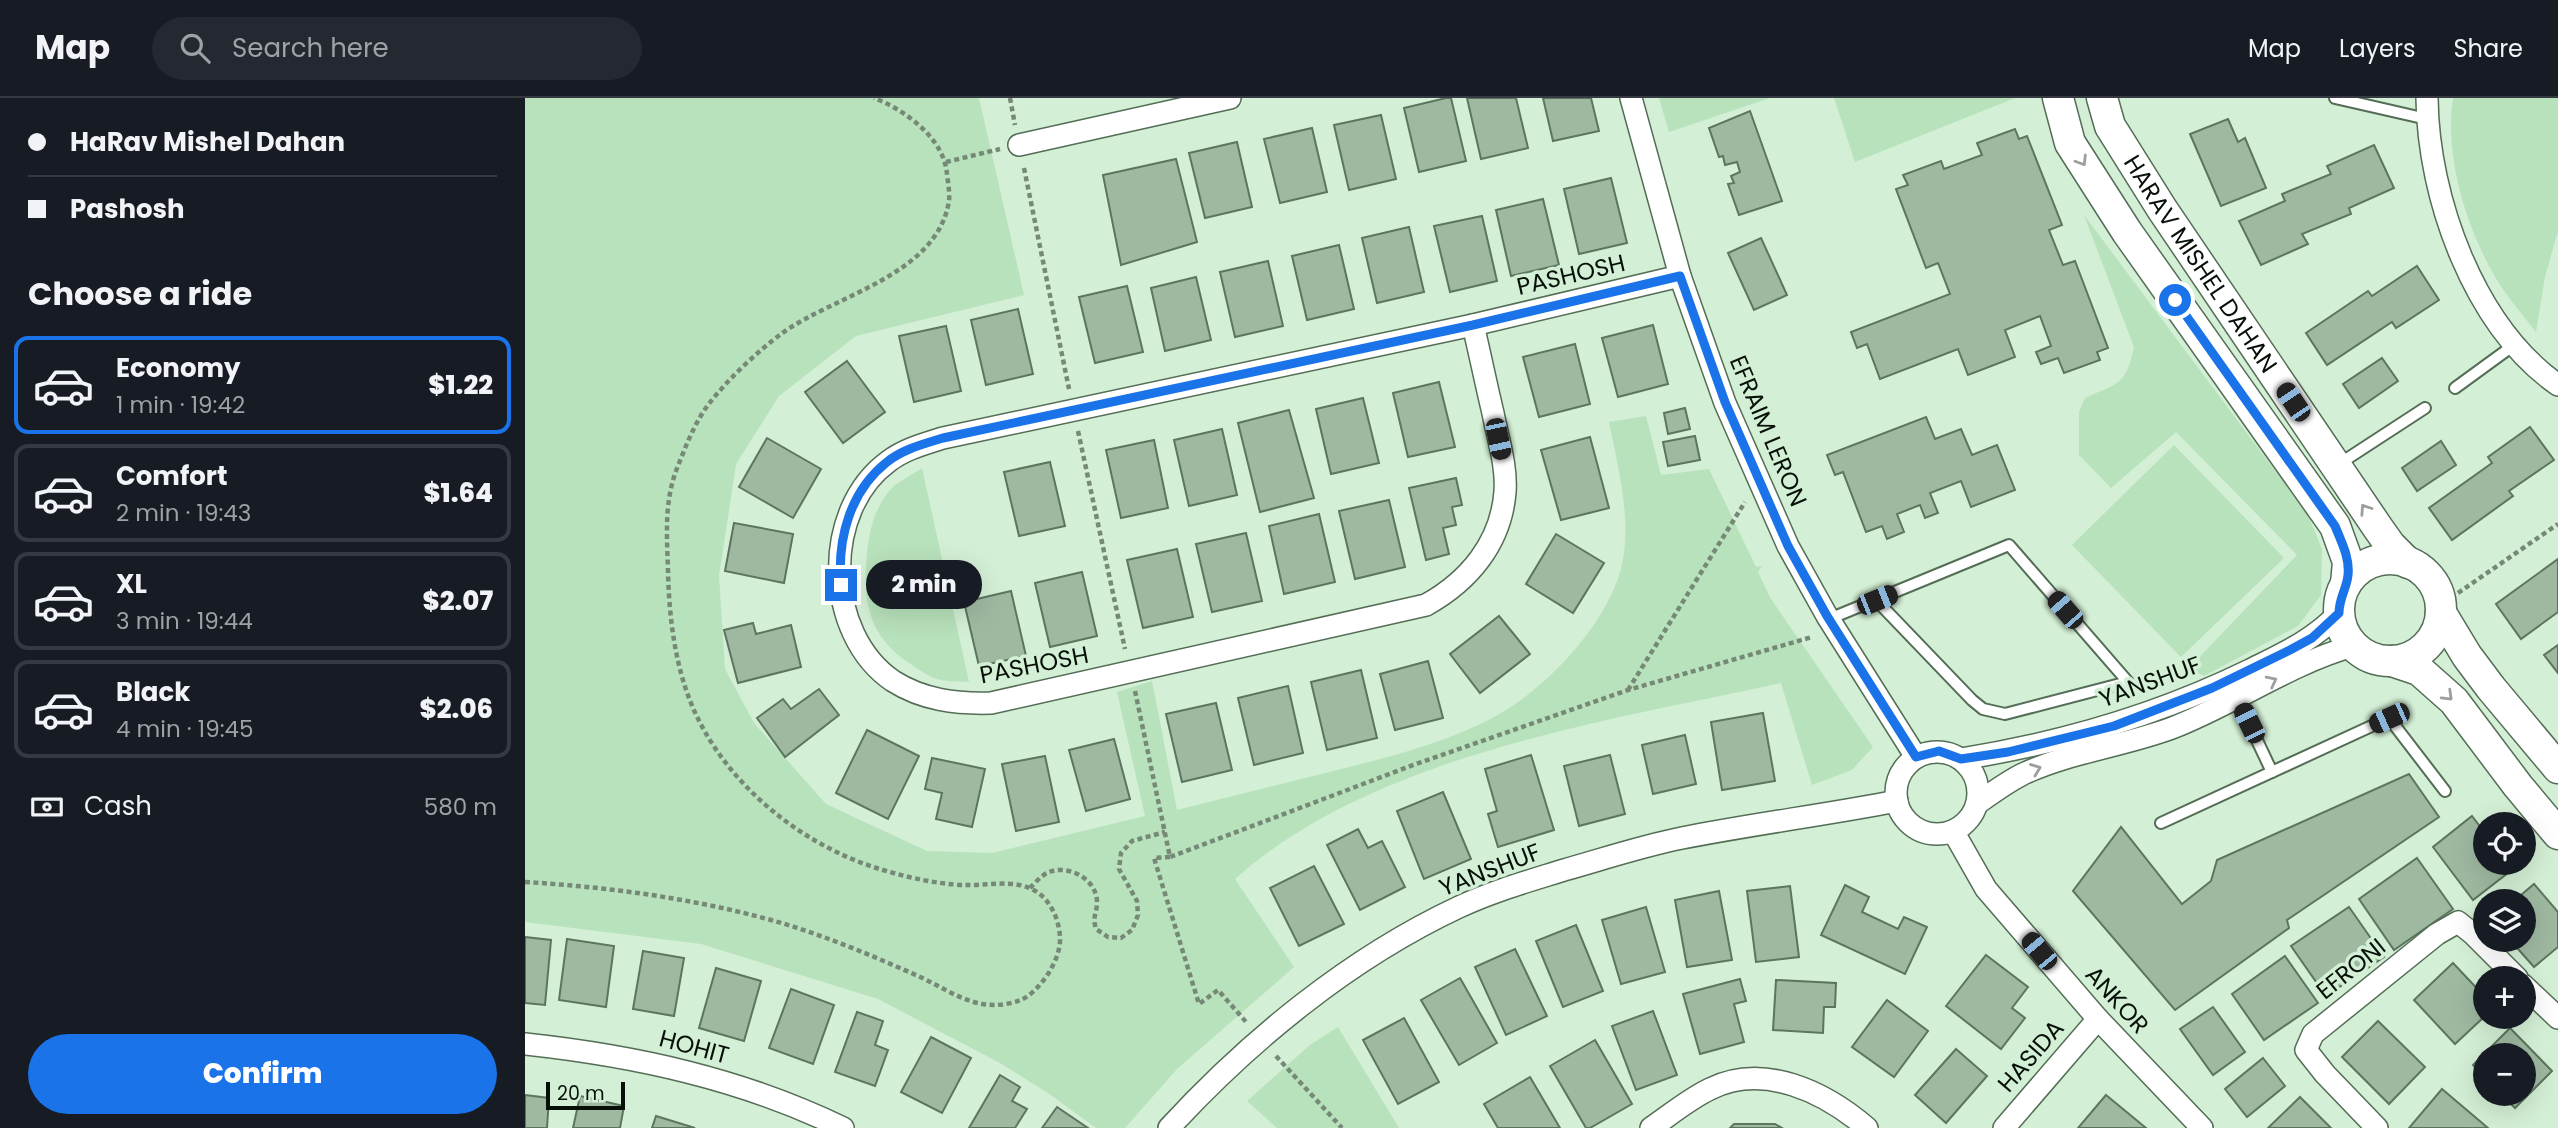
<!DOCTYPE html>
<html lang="en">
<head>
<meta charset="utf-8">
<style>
  :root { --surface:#171b24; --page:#242831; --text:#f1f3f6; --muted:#9ea1a6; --line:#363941; --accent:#1a73e8 }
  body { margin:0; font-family:Poppins,sans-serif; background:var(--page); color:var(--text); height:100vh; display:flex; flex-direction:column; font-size:26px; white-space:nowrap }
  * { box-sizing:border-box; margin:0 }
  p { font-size:23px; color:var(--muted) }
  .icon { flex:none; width:38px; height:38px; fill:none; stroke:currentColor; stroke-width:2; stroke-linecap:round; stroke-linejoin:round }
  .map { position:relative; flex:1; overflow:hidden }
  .drawer { display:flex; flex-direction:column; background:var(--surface); width:525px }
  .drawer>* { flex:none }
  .guide { display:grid; align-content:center; height:154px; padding:0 28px; background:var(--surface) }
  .buttons { position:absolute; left:1948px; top:714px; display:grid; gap:14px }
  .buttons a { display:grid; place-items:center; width:63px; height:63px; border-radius:50%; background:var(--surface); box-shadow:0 7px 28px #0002; font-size:35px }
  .scale { position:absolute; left:21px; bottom:18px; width:79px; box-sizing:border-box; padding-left:7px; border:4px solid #071008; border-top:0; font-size:19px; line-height:24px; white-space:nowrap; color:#071008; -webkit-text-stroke:5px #d3efd5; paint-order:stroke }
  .end { position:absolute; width:32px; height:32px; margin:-16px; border:9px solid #1a73e8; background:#fff; box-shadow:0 0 0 4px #fff }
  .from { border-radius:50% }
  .bubble { position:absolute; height:49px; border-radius:24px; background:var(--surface); box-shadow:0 7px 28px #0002; font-size:23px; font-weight:800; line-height:49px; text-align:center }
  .car { position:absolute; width:21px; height:42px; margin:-21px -10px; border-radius:9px; box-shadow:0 0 5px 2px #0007; background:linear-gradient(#222 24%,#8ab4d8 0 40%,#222 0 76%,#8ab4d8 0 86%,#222 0) }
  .guide b { display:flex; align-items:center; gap:24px; height:66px; font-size:26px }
  .guide b+b { border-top:2px solid var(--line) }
  .guide i { width:18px; height:18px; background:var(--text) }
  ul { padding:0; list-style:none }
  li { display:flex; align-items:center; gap:21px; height:98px; margin:0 14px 10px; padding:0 14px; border:4px solid var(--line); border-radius:14px }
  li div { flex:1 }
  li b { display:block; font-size:26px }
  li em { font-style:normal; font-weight:800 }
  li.on { border-color:var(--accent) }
  li>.icon { width:63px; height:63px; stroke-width:1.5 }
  h2 { padding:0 28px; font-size:32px; line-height:84px }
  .pay { display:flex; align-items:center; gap:18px; height:77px; padding:0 28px; font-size:26px }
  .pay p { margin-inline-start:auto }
  .cta { display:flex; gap:14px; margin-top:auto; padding:14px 28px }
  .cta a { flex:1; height:80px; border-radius:42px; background:var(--accent); color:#fff; font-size:28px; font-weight:800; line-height:80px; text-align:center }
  header { display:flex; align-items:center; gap:42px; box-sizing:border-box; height:98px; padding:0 35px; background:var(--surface); border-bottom:2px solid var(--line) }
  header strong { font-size:33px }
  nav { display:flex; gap:38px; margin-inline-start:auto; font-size:24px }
  .search { width:490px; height:63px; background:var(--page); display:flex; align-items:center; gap:18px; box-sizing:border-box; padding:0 24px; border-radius:38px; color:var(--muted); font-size:26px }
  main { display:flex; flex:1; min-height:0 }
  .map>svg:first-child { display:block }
  .green { fill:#b8e2bb }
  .building { fill:#9fb9a1; stroke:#5c755e; stroke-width:2 }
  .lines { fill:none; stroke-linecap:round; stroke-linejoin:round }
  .lane-casing { stroke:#546d56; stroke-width:14 }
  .street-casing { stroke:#546d56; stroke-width:24 }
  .secondary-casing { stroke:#546d56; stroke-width:33 }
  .path { stroke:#768977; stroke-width:4.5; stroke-dasharray:5 3.5; stroke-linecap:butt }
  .lane { stroke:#fff; stroke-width:10 }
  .street { stroke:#fff; stroke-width:21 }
  .secondary { stroke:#fff; stroke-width:30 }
  .oneway { stroke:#9c9f9c }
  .route { stroke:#1a73e8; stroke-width:9 }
  .labels { text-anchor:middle; stroke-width:7; stroke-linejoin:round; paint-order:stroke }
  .street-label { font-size:24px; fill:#071008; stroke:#d3efd5 }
</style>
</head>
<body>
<header>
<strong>Map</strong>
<div class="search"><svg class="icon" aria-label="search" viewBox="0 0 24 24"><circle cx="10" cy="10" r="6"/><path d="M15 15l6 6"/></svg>Search here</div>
<nav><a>Map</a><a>Layers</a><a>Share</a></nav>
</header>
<main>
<section class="drawer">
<div class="guide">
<b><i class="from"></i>HaRav Mishel Dahan</b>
<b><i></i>Pashosh</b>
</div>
<h2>Choose a ride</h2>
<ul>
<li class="on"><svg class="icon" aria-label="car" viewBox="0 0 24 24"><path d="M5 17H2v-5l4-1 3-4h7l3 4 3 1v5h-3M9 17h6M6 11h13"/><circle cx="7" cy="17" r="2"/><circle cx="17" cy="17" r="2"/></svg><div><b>Economy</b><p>1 min · 19:42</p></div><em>$1.22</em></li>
<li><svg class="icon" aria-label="car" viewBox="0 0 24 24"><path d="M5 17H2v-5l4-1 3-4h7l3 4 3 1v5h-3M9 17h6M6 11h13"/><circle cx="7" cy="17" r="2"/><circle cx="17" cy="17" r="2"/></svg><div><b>Comfort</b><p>2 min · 19:43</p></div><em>$1.64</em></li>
<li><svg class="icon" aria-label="car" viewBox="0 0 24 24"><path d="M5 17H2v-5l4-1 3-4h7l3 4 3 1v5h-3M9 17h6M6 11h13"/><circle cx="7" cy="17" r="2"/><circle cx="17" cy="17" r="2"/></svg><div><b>XL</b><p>3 min · 19:44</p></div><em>$2.07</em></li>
<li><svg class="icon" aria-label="car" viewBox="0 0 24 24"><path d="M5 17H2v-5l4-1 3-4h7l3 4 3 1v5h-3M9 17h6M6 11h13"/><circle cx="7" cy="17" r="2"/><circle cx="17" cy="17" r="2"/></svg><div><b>Black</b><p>4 min · 19:45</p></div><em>$2.06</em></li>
</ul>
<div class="pay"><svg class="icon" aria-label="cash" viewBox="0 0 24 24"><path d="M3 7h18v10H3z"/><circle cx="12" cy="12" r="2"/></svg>Cash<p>580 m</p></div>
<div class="cta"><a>Confirm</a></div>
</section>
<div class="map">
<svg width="2033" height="1030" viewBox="0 0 2033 1030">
  <rect width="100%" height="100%" fill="#d3efd5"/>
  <g class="green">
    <path d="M0,0H454L499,197L331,238L254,298L211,366L194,478L200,571L229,625L301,706L402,753L467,755L620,718L592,594L627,583L652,712C702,699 752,687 801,675C860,660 929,644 981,612C1028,583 1081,525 1096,471C1108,425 1093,369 1084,324L1121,318L1136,377L1184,371L1231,469L1237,468L1233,474L1246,501L1348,649L1327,672L1287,687L1256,585C1078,624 849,657 710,781L769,869L652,971L600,1030H571L523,995L475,965L353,901L176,846L0,824Z"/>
    <polygon points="1134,0 1245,0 1144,34"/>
    <polygon points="1309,0 1490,0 1330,64"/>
    <path d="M1928,0H2033V133L2020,179L2011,234C1998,217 1983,200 1972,182C1942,132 1919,59 1928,0Z"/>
    <path d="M1559,117L1783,417L1797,451L1796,497L1773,528L1679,578L1663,571L1772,457L1651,334L1586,390L1554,357V314L1560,300C1593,285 1601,288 1609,249Z"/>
    <polygon points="1649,347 1759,460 1656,559 1547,447"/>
    <path d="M397,370L444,584C434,583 421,584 412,581C402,578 392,570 384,565C343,538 337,501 342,456C344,432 350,409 366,391C374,383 388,376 397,370Z"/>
    <polygon points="813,929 874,1030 752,1030 722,1003 785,947"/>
  </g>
  <g class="building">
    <polygon points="921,0 926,0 941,63 894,74 879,10"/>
    <polygon points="942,0 991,0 1003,50 956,61"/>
    <polygon points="1018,0 1066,0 1074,33 1028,43"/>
    <polygon points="1225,13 1257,103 1214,117 1203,86 1209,85 1206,78 1215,74 1212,64 1200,67 1198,58 1194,59 1184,30"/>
    <polygon points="856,17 871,81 824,92 809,27"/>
    <polygon points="1703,21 1713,44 1720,40 1741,90 1696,108 1665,36"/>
    <polygon points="787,30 802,94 755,105 739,41"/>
    <polygon points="1490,31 1494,41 1502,38 1537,127 1524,132 1538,167 1550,163 1583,250 1572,254 1575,262 1539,275 1533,260 1516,266 1511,254 1526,248 1515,218 1480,232 1490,259 1443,277 1433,251 1355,281 1342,246 1332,250 1326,234 1425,196 1413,165 1401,170 1371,91 1383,87 1378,77 1416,63 1419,71 1457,57 1452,45"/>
    <polygon points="712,44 727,109 680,120 664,55"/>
    <polygon points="1849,47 1869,90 1824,110 1826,116 1777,136 1783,146 1736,167 1714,123 1760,103 1757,96 1806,76 1802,68"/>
    <polygon points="651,61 672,144 596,167 578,77"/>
    <polygon points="1086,80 1102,145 1054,156 1039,91"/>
    <polygon points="1018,101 1034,167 986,178 971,112"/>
    <polygon points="957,118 972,183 925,194 909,128"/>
    <polygon points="884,129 899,194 852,205 837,140"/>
    <polygon points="1236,140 1262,197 1229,212 1203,155"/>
    <polygon points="814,147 829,211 782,222 767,158"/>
    <polygon points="743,163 758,228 710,239 695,174"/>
    <polygon points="1892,168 1914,202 1871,230 1867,224 1802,267 1781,235 1843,193 1847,198"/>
    <polygon points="671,179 686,242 640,253 626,190"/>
    <polygon points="602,188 618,254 570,265 554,199"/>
    <polygon points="493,211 508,276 461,287 446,222"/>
    <polygon points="1128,227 1143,286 1093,299 1077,240"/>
    <polygon points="421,228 436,293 389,304 374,238"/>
    <polygon points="1050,246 1065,306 1014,319 998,259"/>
    <polygon points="1857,260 1873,283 1834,310 1818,286"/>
    <polygon points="322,263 360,314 318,345 280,294"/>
    <polygon points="914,284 930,349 883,359 868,295"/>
    <polygon points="838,300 854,365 806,376 791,311"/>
    <polygon points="1160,310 1165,331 1143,336 1139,315"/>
    <polygon points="764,312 789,400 735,414 713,325"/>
    <polygon points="1401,319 1410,341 1436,331 1447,357 1472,347 1490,392 1446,409 1436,383 1405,395 1413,415 1400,420 1395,407 1372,416 1379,434 1362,441 1357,428 1341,434 1318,374 1310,377 1302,357"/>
    <polygon points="2005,329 2029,362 1984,393 1988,398 1927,442 1904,410 1967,365 1963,359"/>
    <polygon points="697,331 712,397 664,408 649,342"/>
    <polygon points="1170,338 1175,362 1143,368 1138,344"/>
    <polygon points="1065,339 1084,410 1036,422 1016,352"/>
    <polygon points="242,340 296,371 268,420 214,389"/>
    <polygon points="629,342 643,410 596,420 581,352"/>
    <polygon points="1916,343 1931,367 1892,393 1877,370"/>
    <polygon points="525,364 540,428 494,438 479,374"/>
    <polygon points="931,380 937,407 927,409 931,427 918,430 924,456 901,462 884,390"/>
    <polygon points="864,402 880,469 830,481 814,413"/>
    <polygon points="794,416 810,484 759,496 744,428"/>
    <polygon points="209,425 268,436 259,485 200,473"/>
    <polygon points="721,435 737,503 687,514 671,446"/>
    <polygon points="1031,436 1079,465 1048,515 1001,486"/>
    <polygon points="652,451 668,519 618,530 602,462"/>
    <polygon points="2033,461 2033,514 1996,541 1971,506"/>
    <polygon points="557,474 572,538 525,549 510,485"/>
    <polygon points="486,493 501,558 454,568 439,504"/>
    <polygon points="974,518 1005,556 955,595 925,556"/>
    <polygon points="228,525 231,536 266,527 276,569 213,585 199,532"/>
    <polygon points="2033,547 2033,575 2019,557"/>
    <polygon points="903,563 918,620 870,632 855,576"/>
    <polygon points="836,572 852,640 802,652 786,584"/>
    <polygon points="763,588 778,655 729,667 713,600"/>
    <polygon points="294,591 314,617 260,659 232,620 258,601 266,611"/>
    <polygon points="691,605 707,672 657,684 641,616"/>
    <polygon points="1238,615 1250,683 1197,692 1186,624"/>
    <polygon points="342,632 394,658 363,721 311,695"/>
    <polygon points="1160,637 1171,686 1128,696 1117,647"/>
    <polygon points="589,641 605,701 561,713 544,652"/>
    <polygon points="1006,657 1029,732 973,749 963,716 972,713 960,671"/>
    <polygon points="1085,657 1100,716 1054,728 1039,668"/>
    <polygon points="520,658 534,724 491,733 477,666"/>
    <polygon points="407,660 460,671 447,729 411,721 417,695 400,691"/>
    <polygon points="1884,676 1914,719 1762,822 1764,830 1650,912 1548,793 1596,729 1657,806 1686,783 1692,762"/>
    <polygon points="918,694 946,761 899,781 872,713"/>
    <polygon points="1947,718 1960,735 1960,765 1983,765 1988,771 1948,802 1908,749"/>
    <polygon points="833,731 843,750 857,743 880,789 835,812 802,747"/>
    <polygon points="1892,760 1928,811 1869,852 1834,801"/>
    <polygon points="789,768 819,826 774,848 745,790"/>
    <polygon points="2009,786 2033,814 2033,849 2009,869 1985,842 1998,842 1998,803 1989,803"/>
    <polygon points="1320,787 1344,799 1337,814 1373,831 1379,819 1402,829 1380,876 1296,837"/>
    <polygon points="1265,788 1274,859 1231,864 1222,793"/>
    <polygon points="1194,793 1207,862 1162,869 1150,802"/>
    <polygon points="1121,809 1140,874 1096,886 1077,822"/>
    <polygon points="1824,809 1859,859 1801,898 1766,848"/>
    <polygon points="1051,827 1078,893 1038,909 1011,843"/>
    <polygon points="0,839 26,842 20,907 0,905"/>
    <polygon points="42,841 89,848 81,909 34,902"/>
    <polygon points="990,851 1022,918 981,937 950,869"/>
    <polygon points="118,853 159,860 149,918 108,911"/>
    <polygon points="1461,857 1503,889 1487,910 1500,920 1476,951 1421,908"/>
    <polygon points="1760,858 1793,905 1739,942 1707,896"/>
    <polygon points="1928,865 1960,899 1960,918 1930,946 1889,902"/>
    <polygon points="191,870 236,883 219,943 174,930"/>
    <polygon points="935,880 972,945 934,967 896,902"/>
    <polygon points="1215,881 1221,903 1209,906 1219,944 1175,956 1158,896"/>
    <polygon points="1251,882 1311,885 1310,909 1299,909 1298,935 1248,932"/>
    <polygon points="266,891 309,907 288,966 244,950"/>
    <polygon points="1362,902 1403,933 1369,979 1327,949"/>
    <polygon points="1688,909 1720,954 1688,977 1655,931"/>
    <polygon points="1128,913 1152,977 1111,992 1087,928"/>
    <polygon points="332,914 358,923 350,947 363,952 350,988 310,974"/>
    <polygon points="879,920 914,984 873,1006 838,942"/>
    <polygon points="1853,923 1900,969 1864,1006 1817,959"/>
    <polygon points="1985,930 2027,973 1990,1010 1976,996 1998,996 1998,957 1960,957 1960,980 1948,967"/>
    <polygon points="406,939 446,960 417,1015 376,994"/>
    <polygon points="1070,942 1107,1006 1065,1030 1061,1030 1025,968"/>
    <polygon points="1431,951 1462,978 1421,1025 1390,997"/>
    <polygon points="1738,960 1760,988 1722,1019 1700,991"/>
    <polygon points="475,977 495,989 487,1003 502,1011 490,1030 444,1030"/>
    <polygon points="1005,979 1035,1030 973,1030 959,1006"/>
    <polygon points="1917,991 1963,1030 1884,1030"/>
    <polygon points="0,997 24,1000 22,1030 0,1030"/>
    <polygon points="1581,997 1621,1030 1553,1030"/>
    <polygon points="55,998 99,1008 95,1030 48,1030"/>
    <polygon points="1775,999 1806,1030 1743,1030"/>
    <polygon points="532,1009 563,1030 517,1030"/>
    <polygon points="131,1018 170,1030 127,1030"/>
    <polygon points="1209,1026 1250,1026 1257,1030 1205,1030"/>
  </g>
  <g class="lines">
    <g class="lane-casing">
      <g id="lane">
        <polyline points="1810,0 1902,21"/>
        <polyline points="1930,290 1989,247"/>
        <polyline points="1814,366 1900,310"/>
        <polyline points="1304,521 1484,447 1603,584 1480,616 1458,611 1447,602 1351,502"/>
        <polyline points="1712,600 1747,674"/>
        <polyline points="1636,725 1864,620 1920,693"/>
      </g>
    </g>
    <g class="street-casing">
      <g id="street">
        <polyline points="1106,0 1155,178 1200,305 1263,448 1302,518 1391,659"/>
        <path d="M1902,0C1903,100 1949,228 2033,287"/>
        <polyline points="494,47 705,0"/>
        <path d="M948,227C955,256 961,286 968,315C973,341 982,368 980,394C976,445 944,483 901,507L466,605C431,606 398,602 368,583C299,536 296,412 364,363C380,351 399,346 418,340Z"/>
        <polyline points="948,227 1155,178"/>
        <circle cx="1412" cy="695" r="41"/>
        <path d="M1436,661C1537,645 1633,617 1725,572C1757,556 1789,542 1814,515"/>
        <path d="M1453,705C1467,695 1482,684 1498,676C1545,654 1599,648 1647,630C1709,606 1764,566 1828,548"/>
        <polyline points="1428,733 1461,791 1573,921 1677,1030"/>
        <polyline points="1998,887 2033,920"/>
        <path d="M0,946C111,958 217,981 318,1030"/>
        <path d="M644,1030C725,942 825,860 934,809C968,793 1004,783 1039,772C1078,761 1117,748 1157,740C1228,726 1300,717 1372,703"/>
        <path d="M1126,1030C1145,1017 1164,1001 1185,991C1239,964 1300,994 1342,1030"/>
        <polyline points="1479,1030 1573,921"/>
        <polyline points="1852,1030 1800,976 1781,952 1788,936 1912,836 1933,824 1948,836 1992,880"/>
      </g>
    </g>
    <g class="secondary-casing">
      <g id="secondary">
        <polyline points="1533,0 1545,45 1602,134 1810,428 1823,464 1821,486"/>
        <path id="s1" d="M1577,0L1585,28L1637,111L1853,430L1865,447L1883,465"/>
        <circle cx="1865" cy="512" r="51"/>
        <polyline points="1916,515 1942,558 1966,590 2033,670"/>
        <polyline points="1867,563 1894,572 1929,603 1993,688 2033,736"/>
      </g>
    </g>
    <g class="path">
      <polyline points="485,0 490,27"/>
      <polyline points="421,64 475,51"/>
      <polyline points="499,70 544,291"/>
      <polyline points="553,333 600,551"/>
      <polyline points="1933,495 2033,426"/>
      <polyline points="1103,592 1220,404"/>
      <polyline points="610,593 645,759 891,666 1103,592 1287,539"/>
      <polyline points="645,759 629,760 674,906 693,892 722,925"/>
      <path d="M0,784C82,789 166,800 246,822C296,836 346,857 393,878C418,889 441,907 469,907C478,907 488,905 496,902C515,893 535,863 535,842C535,824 527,804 512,794C491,780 463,788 439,787C412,786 385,780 358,772C275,748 195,682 164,600C149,560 144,516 143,473C142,439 139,406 151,373C160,350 169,326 183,307C202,282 232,254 256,236C309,197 412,178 424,103C425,95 423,85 422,76C419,40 380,12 349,0"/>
      <path d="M505,790C510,785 516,778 522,775C542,765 572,781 572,804C572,816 567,818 571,831L583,839L596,840L607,832L613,817L612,803L594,771L596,755L607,743L640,734"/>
      <polyline points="751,958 817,1030"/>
    </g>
    <use href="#lane" class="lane"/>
    <use href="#street" class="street"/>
    <use href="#secondary" class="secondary"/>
  </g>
  <defs><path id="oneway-chevron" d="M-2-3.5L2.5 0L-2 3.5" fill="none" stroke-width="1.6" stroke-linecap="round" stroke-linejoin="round" transform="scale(1.75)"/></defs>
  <g class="oneway">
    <use href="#oneway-chevron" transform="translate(1557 63) rotate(58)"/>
    <use href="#oneway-chevron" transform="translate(1840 411) rotate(-124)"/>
    <use href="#oneway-chevron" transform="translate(1747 583) rotate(-27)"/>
    <use href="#oneway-chevron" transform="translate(1923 598) rotate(44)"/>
    <use href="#oneway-chevron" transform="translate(1511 671) rotate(-21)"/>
  </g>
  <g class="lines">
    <path class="route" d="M316,487C312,441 325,393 362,364C378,351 399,346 418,340L948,227L1155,178L1200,304L1263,448L1302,518L1391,659L1414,653L1436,661L1483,654L1589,628L1687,590L1765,552L1787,540L1814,515C1814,500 1822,490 1823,477C1825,460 1816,443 1810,428L1650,202"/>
  </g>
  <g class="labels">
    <g class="street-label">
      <text dy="8" stroke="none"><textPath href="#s1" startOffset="194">HARAV MISHEL DAHAN</textPath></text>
      <text transform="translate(1046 177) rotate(-13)" y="8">PASHOSH</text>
      <text transform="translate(1243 333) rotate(67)" y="8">EFRAIM LERON</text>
      <text transform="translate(509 567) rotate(-11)" y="8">PASHOSH</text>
      <text transform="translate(1625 584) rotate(-20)" y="8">YANSHUF</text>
      <text transform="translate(965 772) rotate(-21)" y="8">YANSHUF</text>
      <text transform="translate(1826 871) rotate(-39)" y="8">EFRONI</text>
      <text transform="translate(1592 902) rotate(48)" y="8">ANKOR</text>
      <text transform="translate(169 949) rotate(15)" y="8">HOHIT</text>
      <text transform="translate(1506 958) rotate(-49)" y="8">HASIDA</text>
    </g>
  </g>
</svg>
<div class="buttons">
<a><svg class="icon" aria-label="locate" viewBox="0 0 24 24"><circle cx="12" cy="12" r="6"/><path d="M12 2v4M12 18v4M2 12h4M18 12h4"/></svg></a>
<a><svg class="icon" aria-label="layers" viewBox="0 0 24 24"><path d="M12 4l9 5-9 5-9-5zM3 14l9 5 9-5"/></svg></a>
<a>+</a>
<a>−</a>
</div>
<div class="scale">20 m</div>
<i class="end from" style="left:1650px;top:202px"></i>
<i class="end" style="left:316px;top:487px"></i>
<div class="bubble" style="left:341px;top:462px;width:116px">2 min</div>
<i class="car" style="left:1768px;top:304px;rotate:326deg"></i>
<i class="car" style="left:973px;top:341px;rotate:168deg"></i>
<i class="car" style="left:1352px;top:502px;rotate:68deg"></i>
<i class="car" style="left:1540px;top:512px;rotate:319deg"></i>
<i class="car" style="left:1864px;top:620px;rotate:246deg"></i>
<i class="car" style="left:1724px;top:625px;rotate:334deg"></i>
<i class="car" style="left:1514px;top:853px;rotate:320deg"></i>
</div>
</main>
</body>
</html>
